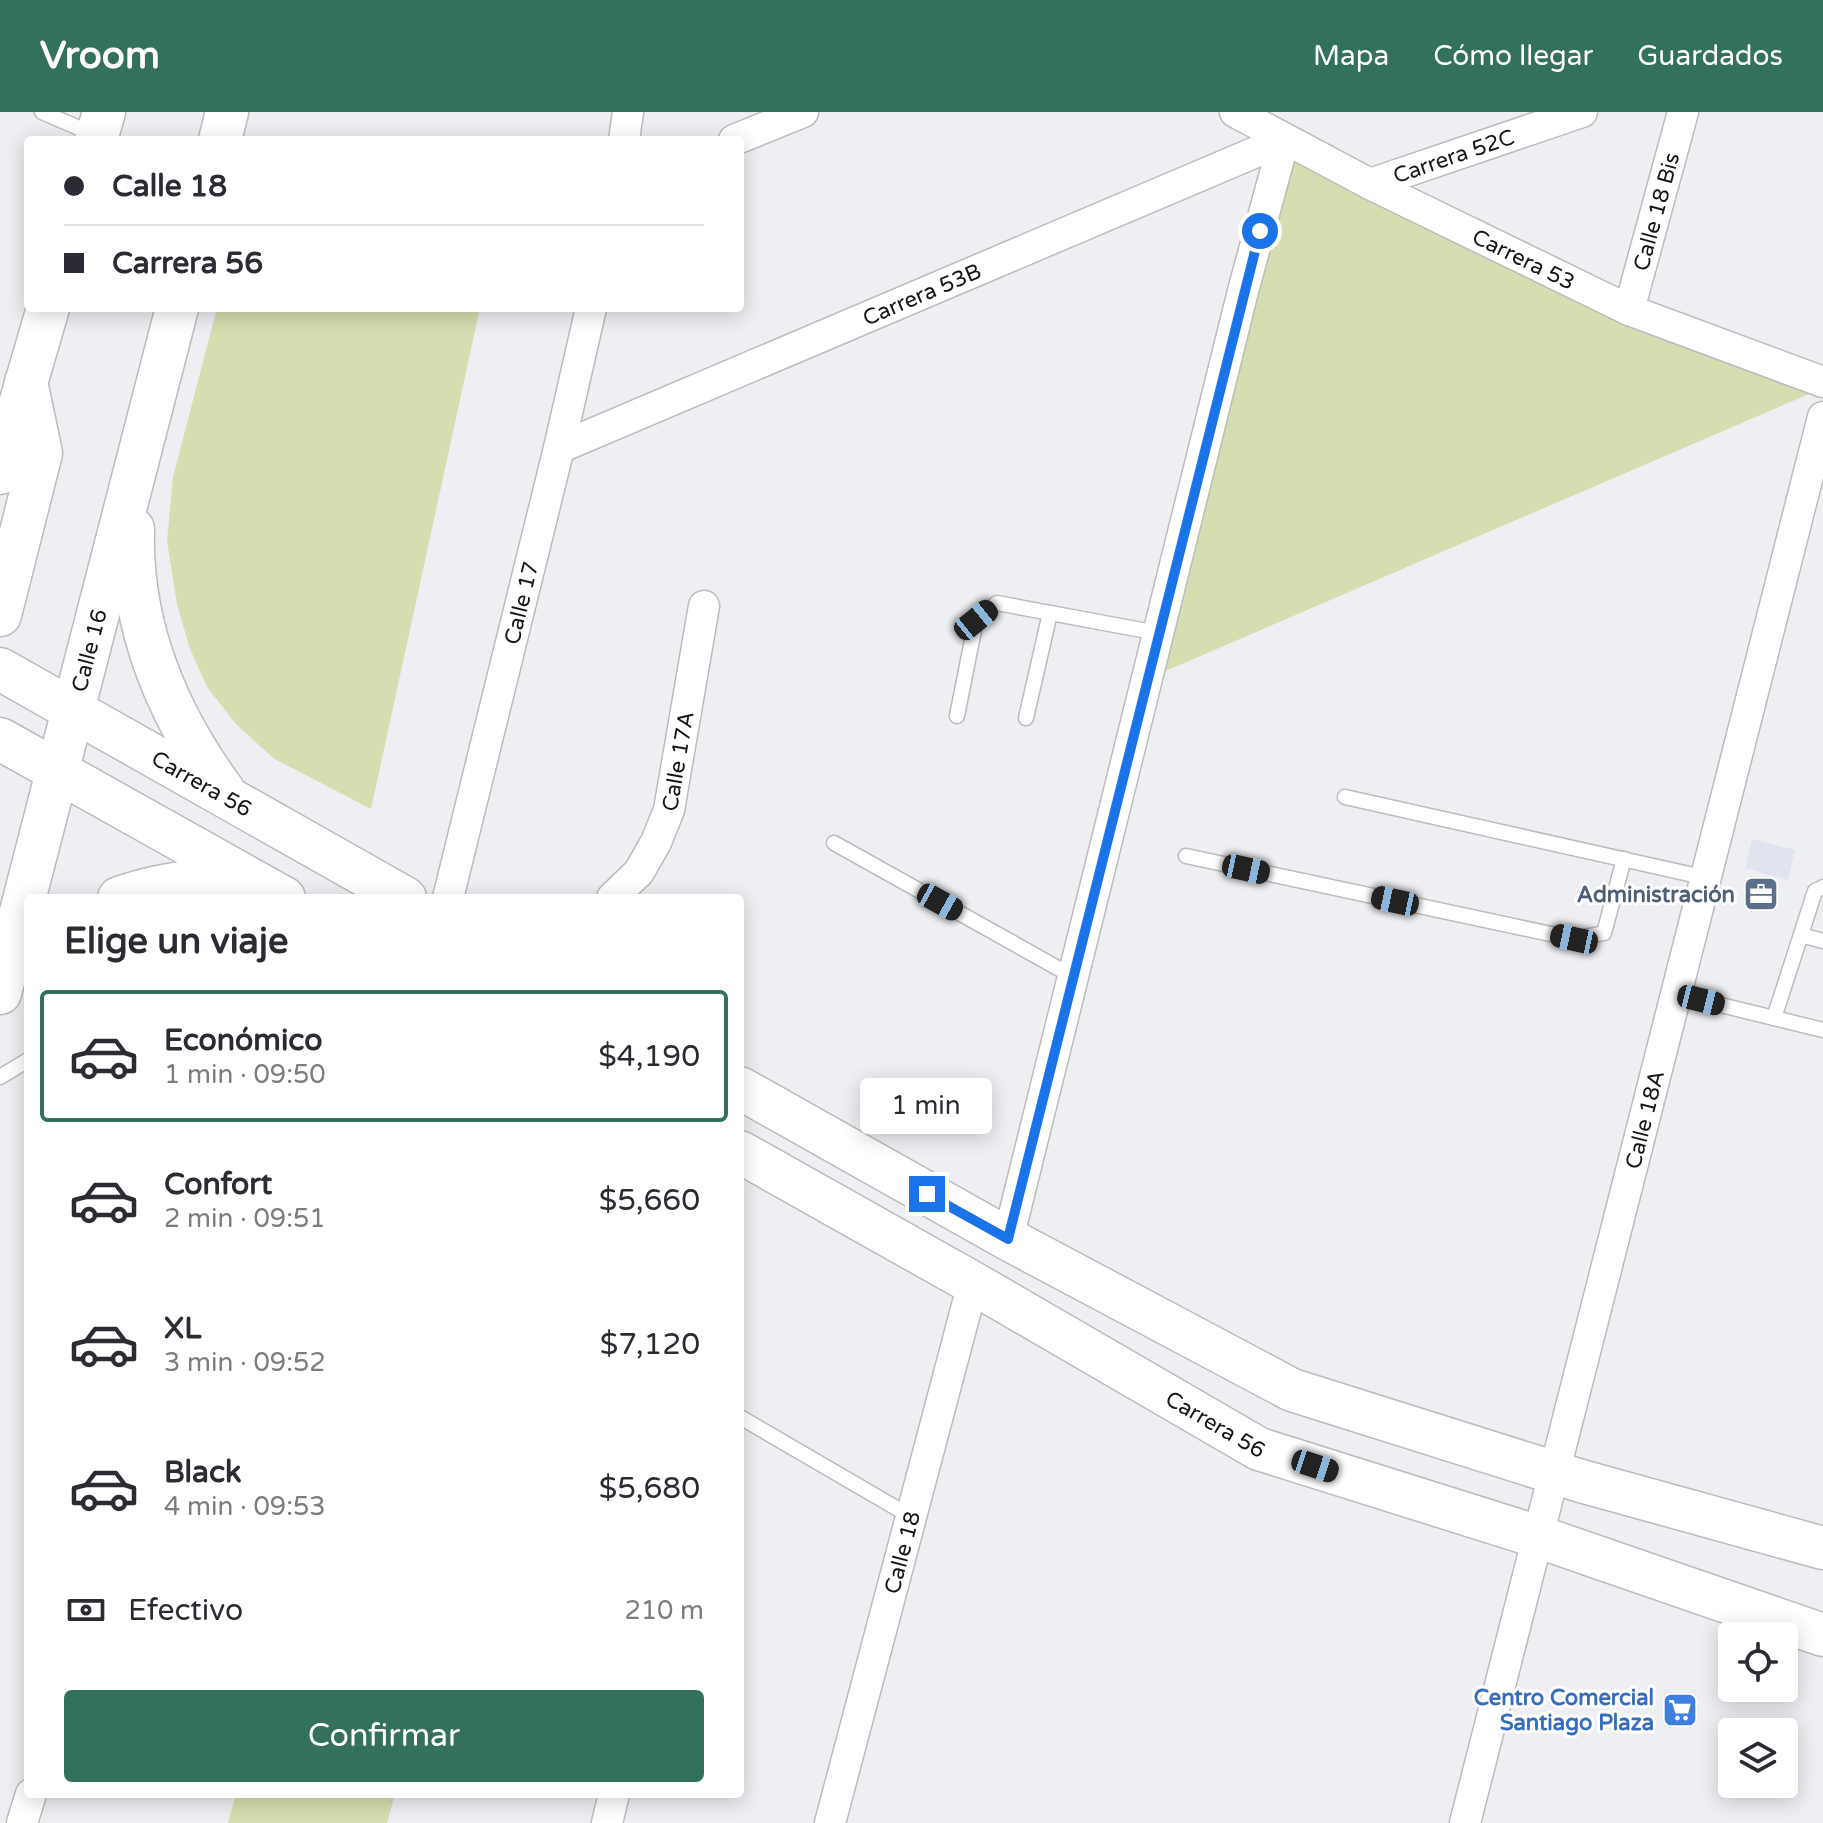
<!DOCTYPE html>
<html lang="es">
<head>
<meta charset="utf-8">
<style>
  :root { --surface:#fff; --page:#f7f7f7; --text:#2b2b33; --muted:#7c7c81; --line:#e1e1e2; --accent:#34715d }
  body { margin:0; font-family:"Varela Round",sans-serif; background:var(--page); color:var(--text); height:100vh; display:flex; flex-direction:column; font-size:30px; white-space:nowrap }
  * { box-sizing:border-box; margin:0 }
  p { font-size:26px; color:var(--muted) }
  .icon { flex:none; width:44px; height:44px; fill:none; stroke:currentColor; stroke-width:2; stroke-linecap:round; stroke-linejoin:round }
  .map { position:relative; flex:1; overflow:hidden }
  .side { position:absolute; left:24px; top:782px; width:720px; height:904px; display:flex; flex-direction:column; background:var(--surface); border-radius:8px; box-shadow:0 4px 20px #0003 }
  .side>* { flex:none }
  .top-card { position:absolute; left:24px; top:24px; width:720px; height:176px; border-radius:8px; box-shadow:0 4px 20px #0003; display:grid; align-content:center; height:176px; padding:0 40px; background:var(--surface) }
  .tools { position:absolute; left:1718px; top:1510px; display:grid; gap:16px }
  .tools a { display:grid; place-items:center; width:80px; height:80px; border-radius:8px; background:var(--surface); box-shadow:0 4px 20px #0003; font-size:40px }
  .end { position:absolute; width:36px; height:36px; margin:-18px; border:10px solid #1a73e8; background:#fff; box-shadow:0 0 0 4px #fff }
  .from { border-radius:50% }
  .bubble { position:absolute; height:56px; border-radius:8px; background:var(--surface); box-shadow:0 4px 20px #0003; font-size:26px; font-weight:600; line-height:56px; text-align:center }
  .car { position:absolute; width:24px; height:48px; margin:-24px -12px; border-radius:10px; box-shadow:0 0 6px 2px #0007; background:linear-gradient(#222 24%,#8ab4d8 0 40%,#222 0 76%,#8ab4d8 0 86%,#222 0) }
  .top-card b { display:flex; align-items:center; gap:28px; height:76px; font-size:30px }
  .top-card b+b { border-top:2px solid var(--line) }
  .top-card i { width:20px; height:20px; background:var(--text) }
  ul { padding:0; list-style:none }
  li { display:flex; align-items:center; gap:24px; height:132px; margin:0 16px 12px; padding:0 24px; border:4px solid transparent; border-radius:8px }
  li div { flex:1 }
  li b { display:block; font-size:30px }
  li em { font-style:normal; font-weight:600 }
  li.on { border-color:var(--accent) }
  li>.icon { width:72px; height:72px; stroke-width:1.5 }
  h2 { padding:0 40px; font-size:36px; line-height:96px }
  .pay { display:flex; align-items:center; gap:20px; height:88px; padding:0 40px; font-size:30px }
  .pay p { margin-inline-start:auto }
  .action { display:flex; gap:16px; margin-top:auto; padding:16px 40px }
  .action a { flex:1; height:92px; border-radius:8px; background:var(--accent); color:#fff; font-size:32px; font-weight:600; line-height:92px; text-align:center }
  header { display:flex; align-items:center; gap:48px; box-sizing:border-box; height:112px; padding:0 40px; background:var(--accent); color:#fff }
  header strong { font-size:38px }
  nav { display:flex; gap:44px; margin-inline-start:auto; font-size:28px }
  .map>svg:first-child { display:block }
  .built { fill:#e1e4ee }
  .green { fill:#d5deb0 }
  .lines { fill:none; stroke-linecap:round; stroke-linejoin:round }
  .lane-casing { stroke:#bbbcbe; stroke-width:17 }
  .street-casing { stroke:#bbbcbe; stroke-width:33 }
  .secondary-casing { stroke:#bbbcbe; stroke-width:45 }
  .lane { stroke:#fff; stroke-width:14 }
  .street { stroke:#fff; stroke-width:30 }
  .secondary { stroke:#fff; stroke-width:42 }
  .route { stroke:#1a73e8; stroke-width:10 }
  .labels { text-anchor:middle; stroke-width:6; stroke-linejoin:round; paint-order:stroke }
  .street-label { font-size:22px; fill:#141515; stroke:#fff }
  .service-label { font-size:22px; font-weight:bold; fill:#4e5e75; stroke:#fff; text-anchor:end }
  .shop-label { font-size:22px; font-weight:bold; fill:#366cbe; stroke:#fff; text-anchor:end }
</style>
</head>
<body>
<header>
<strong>Vroom</strong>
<nav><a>Mapa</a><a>Cómo llegar</a><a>Guardados</a></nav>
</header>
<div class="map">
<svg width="1823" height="1711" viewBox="0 0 1823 1711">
  <rect width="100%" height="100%" fill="#eeeff2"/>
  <polygon class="built" points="1752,727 1795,738 1788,768 1745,756"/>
  <g class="green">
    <polygon points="1284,28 1823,276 1147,567"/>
    <polygon points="217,196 480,196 371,697 273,646 236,612 207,575 190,537 177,492 167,429 173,365"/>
    <polygon points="236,1682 395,1682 387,1711 228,1711"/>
  </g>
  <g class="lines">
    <g class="lane-casing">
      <g id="lane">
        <polyline points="42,0 93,22"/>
        <polyline points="957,604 976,508 997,491 1158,521"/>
        <polyline points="1026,606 1050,501"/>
        <polyline points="1345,685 1707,766"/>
        <polyline points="834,731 1072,864"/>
        <polyline points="1186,744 1574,827 1604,821 1624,747"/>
        <polyline points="1801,823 1823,829"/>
        <polyline points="1676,882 1823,918"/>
        <polyline points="1774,906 1815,779 1823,775"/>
        <polyline points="0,965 28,948"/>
        <polyline points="740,1305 910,1404"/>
      </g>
    </g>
    <g class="street-casing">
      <g id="street">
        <path id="s1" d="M1235,0L1370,72L1629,198L1823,270"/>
        <polyline points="624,28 628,0"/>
        <polyline points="734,28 803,0"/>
        <path id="s2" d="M1370,72L1582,0"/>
        <path id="s3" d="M1629,198L1683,0"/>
        <path id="s4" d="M559,336L1284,28"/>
        <path id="s5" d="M448,786L559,336L591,196"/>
        <path id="s6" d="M612,786L639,760L656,730L669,698L704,494"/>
        <polyline points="1008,1127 1243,179 1284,28"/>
        <polyline points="22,1711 31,1682"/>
        <polyline points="607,1711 614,1682"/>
        <path id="s7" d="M830,1711L973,1171"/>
        <path id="s8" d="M1465,1711L1823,305"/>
      </g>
    </g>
    <g class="secondary-casing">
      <g id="secondary">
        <polyline points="96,28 104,0"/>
        <polyline points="220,28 227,0"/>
        <polyline points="0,361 48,196"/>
        <path d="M133,417C130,513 167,602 223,678"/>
        <polyline points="0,503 41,341 26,270"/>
        <path id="s9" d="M0,557L405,786"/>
        <polyline points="0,627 284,786"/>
        <path d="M119,786C162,771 206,764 251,774"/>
        <path id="s10" d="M0,881L177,196"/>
        <polyline points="740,976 1008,1127 1292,1278 1581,1369 1823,1436"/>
        <path id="s11" d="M740,1040L973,1171L1259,1337L1539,1425L1823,1523"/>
      </g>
    </g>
    <use href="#lane" class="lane"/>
    <use href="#street" class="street"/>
    <use href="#secondary" class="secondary"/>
  </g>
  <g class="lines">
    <polyline class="route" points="927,1082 1008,1127 1260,119"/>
  </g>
  <defs>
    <g id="office-square" transform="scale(1.8)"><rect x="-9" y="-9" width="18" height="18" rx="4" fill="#5c6f8a" stroke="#fff"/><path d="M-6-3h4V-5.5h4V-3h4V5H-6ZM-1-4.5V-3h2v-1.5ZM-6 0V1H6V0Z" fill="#fff"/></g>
    <g id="supermarket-square" transform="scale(1.8)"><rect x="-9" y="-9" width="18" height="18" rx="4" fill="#3f7fe0" stroke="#fff"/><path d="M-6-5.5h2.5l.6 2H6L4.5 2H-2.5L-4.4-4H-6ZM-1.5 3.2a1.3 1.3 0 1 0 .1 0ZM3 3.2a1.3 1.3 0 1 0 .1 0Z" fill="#fff"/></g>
  </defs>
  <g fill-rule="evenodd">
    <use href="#office-square" x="1761" y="782"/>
    <use href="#supermarket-square" x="1680" y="1598"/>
  </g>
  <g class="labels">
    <g class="street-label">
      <text dy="8" stroke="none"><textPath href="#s2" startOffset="88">Carrera 52C</textPath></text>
      <text dy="8" stroke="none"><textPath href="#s3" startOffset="102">Calle 18 Bis</textPath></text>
      <text dy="8" stroke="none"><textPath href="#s1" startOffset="324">Carrera 53</textPath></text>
      <text dy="8" stroke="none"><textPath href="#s4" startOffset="394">Carrera 53B</textPath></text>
      <text dy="8" stroke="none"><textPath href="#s5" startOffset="304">Calle 17</textPath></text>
      <text dy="8" stroke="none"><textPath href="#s10" startOffset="354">Calle 16</textPath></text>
      <text dy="8" stroke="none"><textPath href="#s6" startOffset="156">Calle 17A</textPath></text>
      <text dy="8" stroke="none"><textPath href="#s9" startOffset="232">Carrera 56</textPath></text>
      <text dy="8" stroke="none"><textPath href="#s8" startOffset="726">Calle 18A</textPath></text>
      <text dy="8" stroke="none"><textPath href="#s11" startOffset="548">Carrera 56</textPath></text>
      <text dy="8" stroke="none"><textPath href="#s7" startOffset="280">Calle 18</textPath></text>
    </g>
    <g class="service-label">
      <text x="1735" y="790">Administración</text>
    </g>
    <g class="shop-label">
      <text x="1654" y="1593">Centro Comercial<tspan x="1654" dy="25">Santiago Plaza</tspan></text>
    </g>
  </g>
</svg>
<div class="tools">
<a><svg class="icon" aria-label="locate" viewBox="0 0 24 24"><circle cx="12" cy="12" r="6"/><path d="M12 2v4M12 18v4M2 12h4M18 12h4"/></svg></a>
<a><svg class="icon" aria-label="layers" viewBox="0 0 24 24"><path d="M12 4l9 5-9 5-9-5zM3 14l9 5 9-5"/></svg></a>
</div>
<i class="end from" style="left:1260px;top:119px"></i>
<i class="end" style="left:927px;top:1082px"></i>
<div class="bubble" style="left:860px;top:966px;width:132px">1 min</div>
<i class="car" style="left:976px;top:508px;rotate:51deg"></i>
<i class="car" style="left:1246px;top:757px;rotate:102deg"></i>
<i class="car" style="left:1395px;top:789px;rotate:282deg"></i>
<i class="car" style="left:940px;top:790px;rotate:119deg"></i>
<i class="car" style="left:1574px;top:827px;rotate:282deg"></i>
<i class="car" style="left:1701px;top:888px;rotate:104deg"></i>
<i class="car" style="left:1315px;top:1354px;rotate:108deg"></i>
<div class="top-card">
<b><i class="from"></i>Calle 18</b>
<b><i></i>Carrera 56</b>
</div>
<section class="side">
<h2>Elige un viaje</h2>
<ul>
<li class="on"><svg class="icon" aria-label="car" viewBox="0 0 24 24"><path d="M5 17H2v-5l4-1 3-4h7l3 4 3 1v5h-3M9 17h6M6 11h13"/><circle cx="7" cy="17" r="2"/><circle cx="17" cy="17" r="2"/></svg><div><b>Económico</b><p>1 min · 09:50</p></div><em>$4,190</em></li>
<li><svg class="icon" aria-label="car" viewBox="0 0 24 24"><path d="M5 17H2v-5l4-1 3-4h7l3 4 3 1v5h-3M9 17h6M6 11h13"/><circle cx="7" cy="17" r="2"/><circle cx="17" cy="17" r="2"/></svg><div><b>Confort</b><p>2 min · 09:51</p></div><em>$5,660</em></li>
<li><svg class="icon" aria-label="car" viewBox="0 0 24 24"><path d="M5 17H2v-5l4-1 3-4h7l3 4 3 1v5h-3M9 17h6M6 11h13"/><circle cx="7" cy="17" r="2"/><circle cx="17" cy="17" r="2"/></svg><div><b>XL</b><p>3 min · 09:52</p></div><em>$7,120</em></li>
<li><svg class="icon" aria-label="car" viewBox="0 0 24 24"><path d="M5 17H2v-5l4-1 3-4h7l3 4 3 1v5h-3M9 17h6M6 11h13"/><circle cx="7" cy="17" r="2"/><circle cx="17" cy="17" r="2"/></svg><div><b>Black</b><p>4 min · 09:53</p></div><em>$5,680</em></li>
</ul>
<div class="pay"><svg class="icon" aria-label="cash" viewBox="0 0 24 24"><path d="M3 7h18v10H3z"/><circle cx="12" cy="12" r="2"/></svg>Efectivo<p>210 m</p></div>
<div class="action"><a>Confirmar</a></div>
</section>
</div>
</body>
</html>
